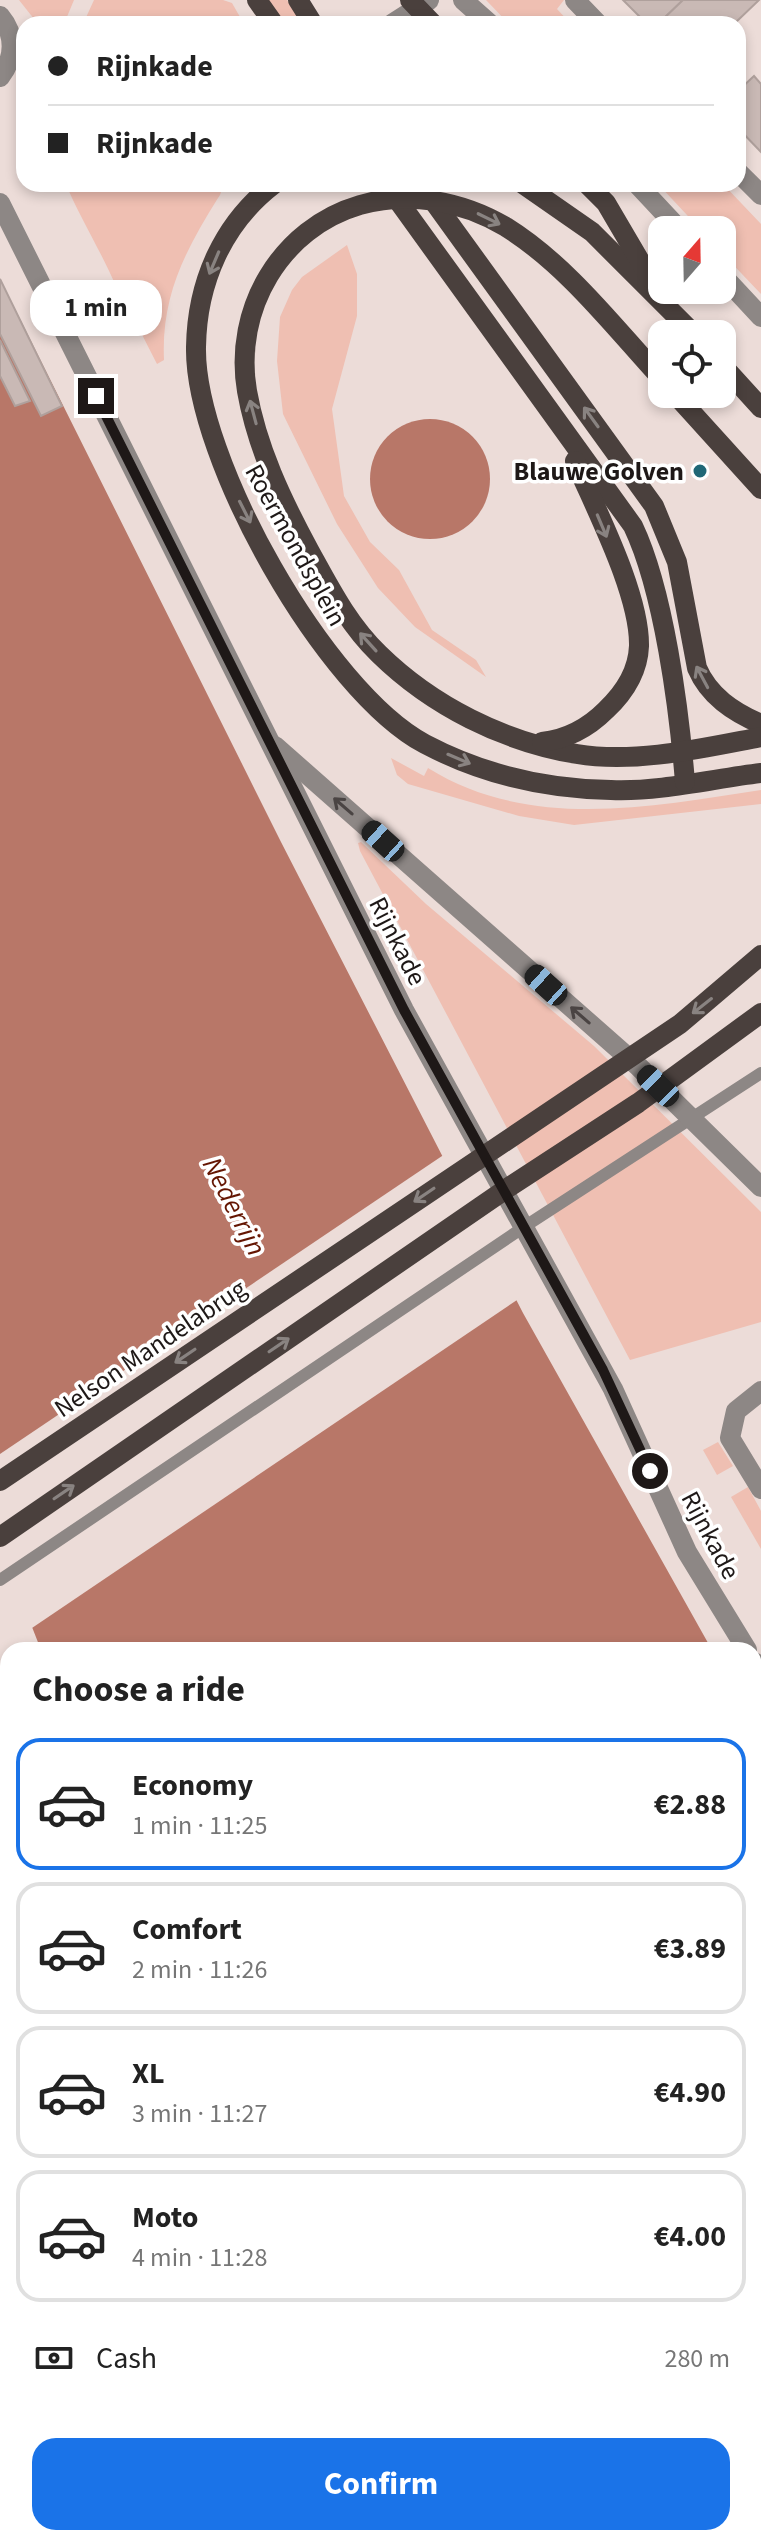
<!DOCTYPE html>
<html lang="en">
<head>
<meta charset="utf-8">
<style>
  :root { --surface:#fff; --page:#f6f6f6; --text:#222; --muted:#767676; --line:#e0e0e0; --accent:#1a73e8 }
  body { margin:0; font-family:"Source Sans 3",sans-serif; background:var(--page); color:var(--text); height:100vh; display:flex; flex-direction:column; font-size:30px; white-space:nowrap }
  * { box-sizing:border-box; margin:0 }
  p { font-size:26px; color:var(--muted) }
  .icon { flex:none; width:44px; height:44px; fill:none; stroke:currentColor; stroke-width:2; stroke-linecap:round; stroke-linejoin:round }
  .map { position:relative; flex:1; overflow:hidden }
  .drawer { position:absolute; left:0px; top:1642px; width:762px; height:904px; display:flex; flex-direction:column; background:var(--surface); border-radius:24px 24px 0 0; box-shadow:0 4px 12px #0003 }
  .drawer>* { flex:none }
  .banner { position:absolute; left:16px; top:16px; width:730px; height:176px; border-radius:24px; box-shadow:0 4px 12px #0003; display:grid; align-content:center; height:176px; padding:0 32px; background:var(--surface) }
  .needle { width:52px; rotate:20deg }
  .buttons { position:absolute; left:648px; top:216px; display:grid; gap:16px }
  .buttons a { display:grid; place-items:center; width:88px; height:88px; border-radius:16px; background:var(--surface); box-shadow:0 4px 12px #0003; font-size:40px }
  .end { position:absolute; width:36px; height:36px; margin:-18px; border:10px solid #1e1817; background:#fff; box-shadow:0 0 0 4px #fff }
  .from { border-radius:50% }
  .bubble { position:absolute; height:56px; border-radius:24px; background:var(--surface); box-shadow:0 4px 12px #0003; font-size:26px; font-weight:700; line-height:56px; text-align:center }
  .car { position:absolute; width:24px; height:48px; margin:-24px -12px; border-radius:10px; box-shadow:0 0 6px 2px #0007; background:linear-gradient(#222 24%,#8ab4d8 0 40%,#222 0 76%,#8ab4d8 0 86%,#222 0) }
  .banner b { display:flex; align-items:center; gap:28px; height:76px; font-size:30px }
  .banner b+b { border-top:2px solid var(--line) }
  .banner i { width:20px; height:20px; background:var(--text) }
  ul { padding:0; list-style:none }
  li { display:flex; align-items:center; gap:24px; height:132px; margin:0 16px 12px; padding:0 16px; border:4px solid var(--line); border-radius:24px }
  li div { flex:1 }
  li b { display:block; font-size:30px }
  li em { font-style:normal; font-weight:700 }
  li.selected { border-color:var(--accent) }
  li>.icon { width:72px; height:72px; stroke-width:1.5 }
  h2 { padding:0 32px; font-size:36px; line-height:96px }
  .pay { display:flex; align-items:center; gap:20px; height:88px; padding:0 32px; font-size:30px }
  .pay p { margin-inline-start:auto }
  .primary-button { display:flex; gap:16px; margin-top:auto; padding:16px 32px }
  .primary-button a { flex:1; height:92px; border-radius:24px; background:var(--accent); color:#fff; font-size:32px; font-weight:700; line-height:92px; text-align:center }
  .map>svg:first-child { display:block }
  .green { fill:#efbfb2 }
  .water { fill:#b87768 }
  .pier { fill:#ecdcd8 }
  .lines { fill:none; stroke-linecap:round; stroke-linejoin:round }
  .ferry { stroke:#641502; stroke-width:2; stroke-dasharray:10 8; stroke-linecap:butt }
  .building { fill:#c9b9b5; stroke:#afa09c; stroke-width:2 }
  .service { stroke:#8d8785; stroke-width:12 }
  .minor { stroke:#8d8785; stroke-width:20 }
  .primary { stroke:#4a403d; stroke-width:20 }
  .oneway { stroke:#898381 }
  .oneway2 { stroke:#4a4443 }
  .route { stroke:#1e1817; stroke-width:10 }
  .poi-dot { fill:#206776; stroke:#fff; stroke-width:3 }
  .labels { text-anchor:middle; stroke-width:7; stroke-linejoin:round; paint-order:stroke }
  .poi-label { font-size:26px; font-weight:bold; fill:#1e1817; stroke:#fff; text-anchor:end }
  .street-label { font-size:26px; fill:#1e1817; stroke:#fff }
  .water-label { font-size:28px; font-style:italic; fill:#641502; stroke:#fff }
</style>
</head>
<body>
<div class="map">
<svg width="761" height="2546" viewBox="0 0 761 2546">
  <rect width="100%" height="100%" fill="#ecdcd8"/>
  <g class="green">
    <polygon points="19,0 74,0 64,24 38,24"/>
    <polygon points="94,0 223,0 232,3 244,24 83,24"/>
    <polygon points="267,0 287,0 303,24 284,24"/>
    <polygon points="486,0 564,0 557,9 571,24 509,24"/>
    <path d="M66,184H225C219,191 223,192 218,198C185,251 161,296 164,360L157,364L133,317L124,312C119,280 80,220 66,184Z"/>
    <polygon points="658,184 723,184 761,224 761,294 722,253 722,230 701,230"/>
    <polygon points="347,245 357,274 357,316 332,409 344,496 370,542 399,570 432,630 476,660 486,677 415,627 378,588 337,524 283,414 277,361 280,317 292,290 302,277"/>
    <path d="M391,758L424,776L428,768C529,831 650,807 761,790V804L574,825L519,816L408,784L397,775Z"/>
    <polygon points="361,842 426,904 594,1046 761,1212 761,1322 630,1360 360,851 358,843"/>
    <polygon points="718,1442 733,1466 717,1475 703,1450"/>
    <polygon points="748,1487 761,1511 761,1549 731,1497"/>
    <polygon points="8,1864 8,1916 0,1921 0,1865"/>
    <polygon points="8,2166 8,2211 0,2215 0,2171"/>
    <polygon points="0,2364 8,2381 8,2538 67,2538 60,2546 0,2546"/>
    <polygon points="287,2538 422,2538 425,2546 292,2546"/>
  </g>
  <g class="water">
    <polygon points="0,279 281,842 523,1313 712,1650 41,1650 0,1545"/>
    <circle cx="430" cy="479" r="60"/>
    <polygon points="754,1721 761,1733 761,2546 519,2546 519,2538 754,2538"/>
    <polygon points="8,2211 8,2381 0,2364 0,2215"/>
    <polygon points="83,2538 233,2538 238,2546 87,2546"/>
  </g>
  <polygon class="pier" points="445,1154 520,1298 29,1630 0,1556 0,1454"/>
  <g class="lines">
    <polyline class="ferry" points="754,2390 761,2386"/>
  </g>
  <g class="building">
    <polygon points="623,0 683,0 658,24 647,24"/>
    <polygon points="683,0 759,0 734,24 658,24"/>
    <polygon points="754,76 761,84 761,152 738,128 738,91"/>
    <polygon points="0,279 62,406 41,416 0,334"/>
    <polygon points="0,340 30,401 15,406 0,376"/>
    <polygon points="8,2018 8,2090 0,2094 0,2022"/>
    <polygon points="81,2538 173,2538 179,2546 87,2546"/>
  </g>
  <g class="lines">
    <g class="service">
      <polyline points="0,1580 527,1225 761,1073"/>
      <polyline points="0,1867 8,1877"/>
      <polyline points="0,2144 8,2140"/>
    </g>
    <g class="minor">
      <polyline points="463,0 490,24"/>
      <polyline points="575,0 598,24"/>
      <path d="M0,16C16,35 15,58 0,77"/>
      <polyline points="392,24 429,0"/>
      <polyline points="738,172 761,195"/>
      <polyline points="637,184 680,230"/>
      <polyline points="0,203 404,1010 613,1389 687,1552 747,1650"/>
      <polyline points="722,275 761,317"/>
      <polyline points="275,746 639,1067 761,1187"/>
      <polyline points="761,1391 736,1411 730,1438 761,1489"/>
      <polyline points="754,1662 761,1673"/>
    </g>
    <g class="primary">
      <polyline points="257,0 274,24"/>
      <polyline points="298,0 313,24"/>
      <polyline points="410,0 433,24"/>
      <path d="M274,184C223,223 197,282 196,347C194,458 325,691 425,744C482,774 546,789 611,790C660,792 712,779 761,773"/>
      <path d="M386,184L633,526C664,591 679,709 685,782"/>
      <path d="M421,184L654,506L677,562L697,668C709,696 733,712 761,724"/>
      <polyline points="523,184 592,232 694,334"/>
      <polyline points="587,184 606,203 650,278"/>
      <polyline points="722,365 761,408"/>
      <path d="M662,379C614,327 567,265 506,227C462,201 409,191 360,205C281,228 233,309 247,391C257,448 282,500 309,550C330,588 348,624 379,654C432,706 504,742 577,754C635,764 703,748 761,737"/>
      <polyline points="675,394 761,489"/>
      <path d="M542,742C568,739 588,728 606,710C624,693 638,672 639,646C640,594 596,510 575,461"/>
      <polyline points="0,1481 680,1024 761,955"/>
      <polyline points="0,1537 509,1187 638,1103 761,1013"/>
    </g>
  </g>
  <defs><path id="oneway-shaft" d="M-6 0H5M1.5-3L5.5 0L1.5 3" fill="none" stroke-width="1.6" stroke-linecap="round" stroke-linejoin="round" transform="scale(2)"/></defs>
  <g class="oneway">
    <use href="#oneway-shaft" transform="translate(489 219) rotate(26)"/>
    <use href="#oneway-shaft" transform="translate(214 263) rotate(113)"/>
    <use href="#oneway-shaft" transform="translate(253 412) rotate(-105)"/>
    <use href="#oneway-shaft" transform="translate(591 417) rotate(-126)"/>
    <use href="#oneway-shaft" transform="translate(245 512) rotate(63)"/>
    <use href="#oneway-shaft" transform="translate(602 526) rotate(67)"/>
    <use href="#oneway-shaft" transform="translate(368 642) rotate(-132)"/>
    <use href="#oneway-shaft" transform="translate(702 677) rotate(-118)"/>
    <use href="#oneway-shaft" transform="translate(459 759) rotate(23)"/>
    <use href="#oneway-shaft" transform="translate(702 1006) rotate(142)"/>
    <use href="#oneway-shaft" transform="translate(424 1195) rotate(146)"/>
    <use href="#oneway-shaft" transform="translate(279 1345) rotate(-34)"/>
    <use href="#oneway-shaft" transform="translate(185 1356) rotate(146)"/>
    <use href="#oneway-shaft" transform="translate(64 1492) rotate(-34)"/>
  </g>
  <g class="oneway2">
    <use href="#oneway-shaft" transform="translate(343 806) rotate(-139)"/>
    <use href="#oneway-shaft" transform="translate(580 1015) rotate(-139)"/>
  </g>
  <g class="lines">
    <polyline class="route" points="96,396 404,1010 603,1370 650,1471"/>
  </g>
  <circle class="poi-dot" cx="700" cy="471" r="8"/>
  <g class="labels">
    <g class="poi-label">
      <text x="684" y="480">Blauwe Golven</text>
    </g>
    <g class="street-label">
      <text transform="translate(296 545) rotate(61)" y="9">Roermondsplein</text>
      <text transform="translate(398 941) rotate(63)" y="9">Rijnkade</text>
      <text transform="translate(150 1348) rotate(-34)" y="9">Nelson Mandelabrug</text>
      <text transform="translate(711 1535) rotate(62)" y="9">Rijnkade</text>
    </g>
    <g class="water-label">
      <text transform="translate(235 1206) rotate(63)" y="10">Nederrijn</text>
    </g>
  </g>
</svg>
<div class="buttons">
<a><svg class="needle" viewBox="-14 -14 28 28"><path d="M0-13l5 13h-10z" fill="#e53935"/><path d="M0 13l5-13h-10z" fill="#767676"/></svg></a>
<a><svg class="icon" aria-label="locate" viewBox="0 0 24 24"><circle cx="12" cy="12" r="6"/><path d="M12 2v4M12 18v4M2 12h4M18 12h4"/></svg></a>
</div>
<i class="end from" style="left:650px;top:1471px"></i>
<i class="end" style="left:96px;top:396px"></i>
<div class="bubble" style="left:30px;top:280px;width:132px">1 min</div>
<i class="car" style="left:383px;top:841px;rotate:312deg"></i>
<i class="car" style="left:546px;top:985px;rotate:312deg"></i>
<i class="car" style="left:658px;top:1086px;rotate:314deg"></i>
<div class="banner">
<b><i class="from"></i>Rijnkade</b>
<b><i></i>Rijnkade</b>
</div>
<section class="drawer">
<h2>Choose a ride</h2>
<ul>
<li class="selected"><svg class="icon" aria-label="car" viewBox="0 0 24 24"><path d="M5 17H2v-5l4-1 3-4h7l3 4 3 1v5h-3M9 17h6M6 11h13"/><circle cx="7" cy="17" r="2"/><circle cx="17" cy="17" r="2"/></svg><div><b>Economy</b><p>1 min · 11:25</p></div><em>€2.88</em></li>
<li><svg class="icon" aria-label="car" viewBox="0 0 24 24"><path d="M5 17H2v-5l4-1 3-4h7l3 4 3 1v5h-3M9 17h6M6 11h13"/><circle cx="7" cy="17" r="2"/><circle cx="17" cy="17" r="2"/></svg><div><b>Comfort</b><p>2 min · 11:26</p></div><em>€3.89</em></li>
<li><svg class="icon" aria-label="car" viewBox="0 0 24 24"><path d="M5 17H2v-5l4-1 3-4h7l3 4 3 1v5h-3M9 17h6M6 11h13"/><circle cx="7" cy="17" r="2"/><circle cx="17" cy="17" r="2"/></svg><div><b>XL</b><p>3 min · 11:27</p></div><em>€4.90</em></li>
<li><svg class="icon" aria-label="car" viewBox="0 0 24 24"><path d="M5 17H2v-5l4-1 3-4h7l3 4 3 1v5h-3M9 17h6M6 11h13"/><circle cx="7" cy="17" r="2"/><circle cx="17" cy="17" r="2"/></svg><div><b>Moto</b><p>4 min · 11:28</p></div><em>€4.00</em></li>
</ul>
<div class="pay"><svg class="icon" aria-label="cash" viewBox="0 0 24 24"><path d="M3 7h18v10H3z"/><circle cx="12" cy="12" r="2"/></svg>Cash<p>280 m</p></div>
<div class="primary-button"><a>Confirm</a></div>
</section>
</div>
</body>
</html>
